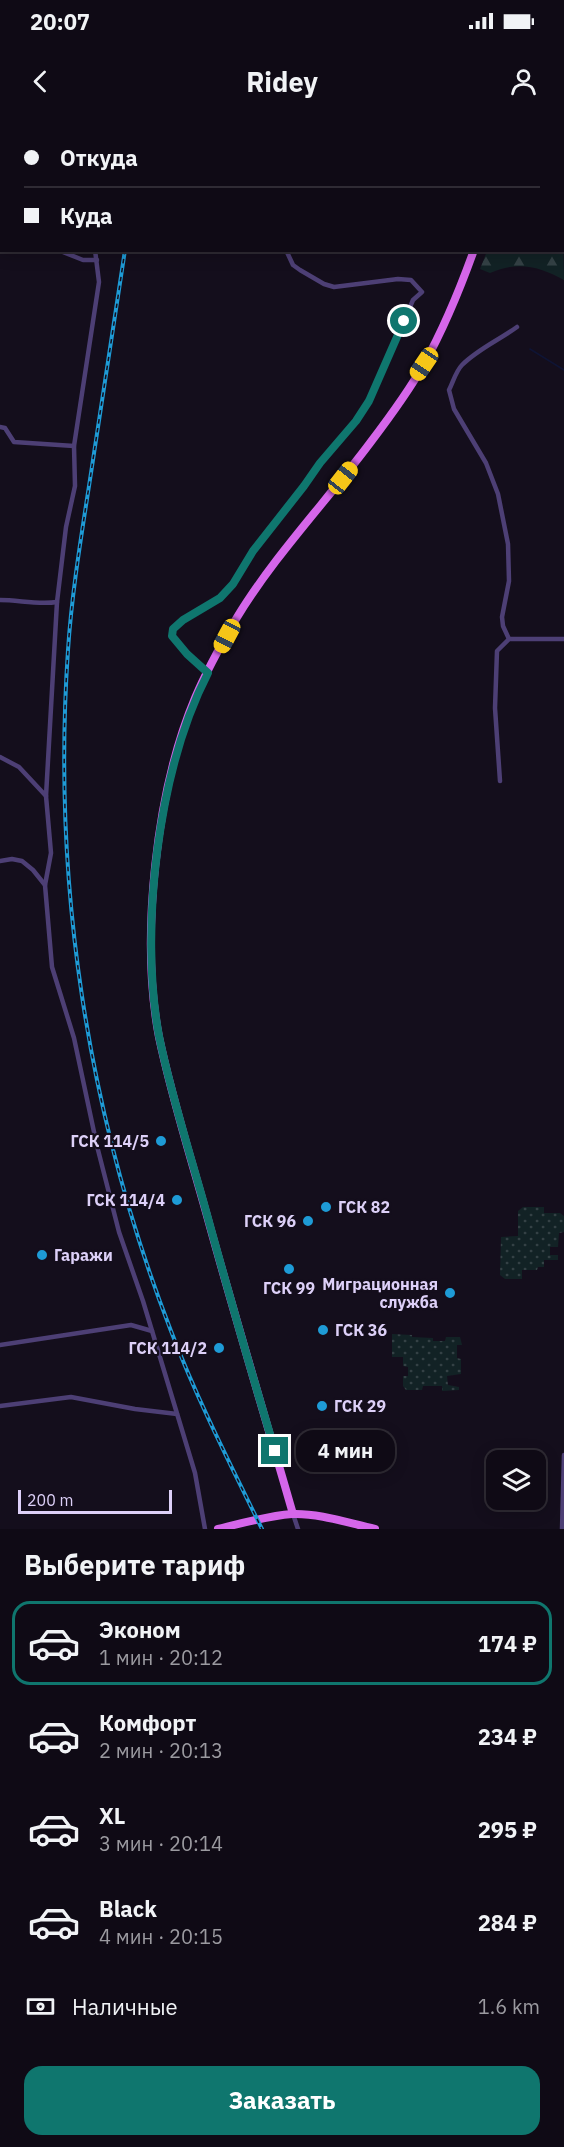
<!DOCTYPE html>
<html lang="ru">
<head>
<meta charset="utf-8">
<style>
  :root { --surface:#0f0a15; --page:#1d1822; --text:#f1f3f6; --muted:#9b9aa0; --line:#2f2b34; --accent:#0f766e }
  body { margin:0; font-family:"IBM Plex Sans",sans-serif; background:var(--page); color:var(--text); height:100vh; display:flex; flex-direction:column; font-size:22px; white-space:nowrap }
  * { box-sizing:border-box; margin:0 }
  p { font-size:20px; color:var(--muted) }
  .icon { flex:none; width:33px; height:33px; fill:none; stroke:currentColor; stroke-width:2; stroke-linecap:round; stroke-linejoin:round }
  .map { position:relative; height:1409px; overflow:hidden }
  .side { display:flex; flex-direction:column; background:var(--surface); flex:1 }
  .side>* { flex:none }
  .banner { position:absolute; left:0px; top:0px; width:564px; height:132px; box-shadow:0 3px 15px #0003,0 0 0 2px var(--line); display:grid; align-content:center; height:132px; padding:0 24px; background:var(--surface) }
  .buttons { position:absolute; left:486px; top:1330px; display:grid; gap:12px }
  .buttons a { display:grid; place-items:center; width:60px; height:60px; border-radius:12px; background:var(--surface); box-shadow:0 3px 15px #0003,0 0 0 2px var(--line); font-size:30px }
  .scale { position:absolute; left:18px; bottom:15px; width:154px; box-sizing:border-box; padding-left:6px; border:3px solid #ddd0f8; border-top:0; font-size:16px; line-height:21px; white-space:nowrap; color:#ddd0f8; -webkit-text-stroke:4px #140e1c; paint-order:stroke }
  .end { position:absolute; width:27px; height:27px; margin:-14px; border:8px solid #0f766e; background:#fff; box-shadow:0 0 0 3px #fff }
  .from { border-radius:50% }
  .bubble { position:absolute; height:42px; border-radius:18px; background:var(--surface); box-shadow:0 3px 15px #0003,0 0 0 2px var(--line); font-size:20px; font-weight:700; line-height:42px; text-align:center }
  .car { position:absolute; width:18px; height:36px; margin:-18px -9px; border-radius:8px; box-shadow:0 0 4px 2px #0007; background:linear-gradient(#f5c518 24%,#345 0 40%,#f5c518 0 76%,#345 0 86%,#f5c518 0) }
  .banner b { display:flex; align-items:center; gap:21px; height:57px; font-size:22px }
  .banner b+b { border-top:2px solid var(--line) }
  .banner i { width:15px; height:15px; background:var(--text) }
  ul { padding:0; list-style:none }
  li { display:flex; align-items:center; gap:18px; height:84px; margin:0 12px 9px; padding:0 12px; border:3px solid transparent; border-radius:18px }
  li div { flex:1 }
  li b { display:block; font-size:22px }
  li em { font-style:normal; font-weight:700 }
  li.current { border-color:var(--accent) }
  li>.icon { width:54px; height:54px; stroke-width:1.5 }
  h2 { padding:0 24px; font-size:27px; line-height:72px }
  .pay { display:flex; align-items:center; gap:15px; height:66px; padding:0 24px; font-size:22px }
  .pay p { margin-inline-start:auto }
  .primary-button { display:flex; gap:12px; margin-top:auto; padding:12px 24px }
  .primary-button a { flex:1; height:69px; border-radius:18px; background:var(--accent); color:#fff; font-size:24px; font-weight:700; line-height:69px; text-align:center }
  .status { display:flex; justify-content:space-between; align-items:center; height:42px; padding:0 30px; background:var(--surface); direction:ltr }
  .status svg { height:16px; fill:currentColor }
  header { display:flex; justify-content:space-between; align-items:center; height:78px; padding:0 24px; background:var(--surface); font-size:27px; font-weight:700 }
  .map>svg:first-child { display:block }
  .green { fill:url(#green-dots) }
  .forest { fill:url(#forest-firs) }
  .water { fill:url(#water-waves) }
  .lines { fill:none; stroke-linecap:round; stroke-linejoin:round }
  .stream { stroke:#0f1434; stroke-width:1.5 }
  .minor { stroke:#4d3f75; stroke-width:4.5 }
  .primary { stroke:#d566ea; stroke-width:8 }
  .rail-casing { stroke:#1e9bd6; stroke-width:4 }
  .rail { stroke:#140e1c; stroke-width:1.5; stroke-dasharray:4.5; stroke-linecap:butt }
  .route { stroke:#0f766e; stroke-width:8 }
  .poi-dot { fill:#1e9bd6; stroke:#140e1c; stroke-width:2 }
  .labels { text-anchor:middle; stroke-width:4.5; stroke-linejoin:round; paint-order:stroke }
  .poi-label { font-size:16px; font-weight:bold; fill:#ddd0f8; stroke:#140e1c; text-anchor:end }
</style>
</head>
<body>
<div class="status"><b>20:07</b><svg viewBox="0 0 49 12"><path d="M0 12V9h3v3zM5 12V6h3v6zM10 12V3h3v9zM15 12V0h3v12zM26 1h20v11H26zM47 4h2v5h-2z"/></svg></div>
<header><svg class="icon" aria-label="back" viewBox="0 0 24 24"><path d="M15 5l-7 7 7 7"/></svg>Ridey<svg class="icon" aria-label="person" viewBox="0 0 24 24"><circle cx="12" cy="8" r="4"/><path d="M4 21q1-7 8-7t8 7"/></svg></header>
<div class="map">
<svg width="564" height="1409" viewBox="0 0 564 1409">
  <defs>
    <pattern id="green-dots" width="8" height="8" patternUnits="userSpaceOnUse" patternTransform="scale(1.5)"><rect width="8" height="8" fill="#122225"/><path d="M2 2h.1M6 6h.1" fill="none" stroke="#344145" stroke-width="1.8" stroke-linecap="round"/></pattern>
    <pattern id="forest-firs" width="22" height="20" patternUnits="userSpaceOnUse" patternTransform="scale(1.5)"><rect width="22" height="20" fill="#122225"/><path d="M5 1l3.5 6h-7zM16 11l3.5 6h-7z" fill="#344145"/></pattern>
    <pattern id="water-waves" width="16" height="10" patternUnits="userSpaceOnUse" patternTransform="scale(1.5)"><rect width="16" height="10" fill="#0f1434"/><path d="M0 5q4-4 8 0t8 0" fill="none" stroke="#323552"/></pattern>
  </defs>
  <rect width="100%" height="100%" fill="#140e1c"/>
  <g class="green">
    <polygon points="523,1087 544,1087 544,1093 560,1093 564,1096 564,1112 559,1113 558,1127 550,1127 550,1135 558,1135 558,1140 544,1140 544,1147 538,1147 537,1150 522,1150 522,1159 505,1159 500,1155 501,1117 518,1116 518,1091"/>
    <polygon points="392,1214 412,1215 412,1217 433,1218 433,1221 445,1221 446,1217 460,1217 462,1225 457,1225 457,1238 461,1239 461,1254 447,1256 448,1265 459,1267 459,1270 442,1271 442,1266 423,1266 422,1270 406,1270 403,1266 403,1256 408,1256 408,1247 403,1246 403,1237 392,1237"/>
  </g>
  <path class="forest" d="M563,100L564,160C539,146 517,141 490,153L480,149L487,131L562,130Z"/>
  <polygon class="water" points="363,0 564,0 564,100 562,2"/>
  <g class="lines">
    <polyline class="stream" points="530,229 564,250"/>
    <g class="minor">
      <polyline points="21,0 21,2"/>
      <polyline points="0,126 2,126"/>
      <polyline points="58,130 83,140 97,140"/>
      <path d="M517,207C499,220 478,229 462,245C456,251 453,262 449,270L454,289L486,343L498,374L508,424L509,461L502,497L503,506L509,519H564"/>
      <polyline points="0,307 5,308 14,322 74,326"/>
      <path d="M0,480C19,480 38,485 57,482"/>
      <polyline points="208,553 187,534 172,516 173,509 199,489 220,478 233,463 253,431 304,366 320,343 356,301 370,281 413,180 422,172 411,160 398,159 334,167 324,164 300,150 293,145 286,130"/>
      <polyline points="0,637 19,647 46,676"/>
      <polyline points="500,661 495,588 497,531 509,519"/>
      <polyline points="0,741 12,739 22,741 33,750 45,765 52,847 74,918 97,1026 119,1112 143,1181 195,1353 205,1409"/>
      <polyline points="45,765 51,733 46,676 57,482 66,407 75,366 74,326 99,162 95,130"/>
      <polyline points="0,1225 131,1205 152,1211"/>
      <polyline points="0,1286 71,1277 135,1289 177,1294"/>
      <polyline points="293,1394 298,1409"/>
      <polyline points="562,1409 564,1335"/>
    </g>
    <g class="primary">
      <polyline points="521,2 522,0"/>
      <path d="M293,1394C265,1297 236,1200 209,1103C192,1041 172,979 159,917C140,818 156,671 195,578C206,552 222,523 236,499C274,436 326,382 370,323C389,298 409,271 424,244C444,208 460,169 474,130"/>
      <path d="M218,1409C242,1403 267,1396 292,1394C319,1393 348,1403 375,1409"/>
    </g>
    <g class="rail-casing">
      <g id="rail">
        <polyline points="145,2 145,0"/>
        <path d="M125,130C114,205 102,279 91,353C82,412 72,470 68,530C52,762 87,994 171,1211C197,1279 230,1344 262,1409"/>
      </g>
    </g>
    <use href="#rail" class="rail"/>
  </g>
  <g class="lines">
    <path class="route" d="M275,1331C251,1251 228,1171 206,1091C190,1033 171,975 159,916C139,809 158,650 208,553L187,534L172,516L173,509L183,500L220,478L233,464L253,431L304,366L320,343L356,301L369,281L404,201"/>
  </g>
  <g class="poi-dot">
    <circle cx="161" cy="1021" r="6"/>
    <circle cx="177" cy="1080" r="6"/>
    <circle cx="326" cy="1087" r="6"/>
    <circle cx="308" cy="1101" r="6"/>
    <circle cx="42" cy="1135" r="6"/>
    <circle cx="289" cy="1149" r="6"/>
    <circle cx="450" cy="1173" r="6"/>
    <circle cx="323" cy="1210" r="6"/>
    <circle cx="219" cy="1228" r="6"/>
    <circle cx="322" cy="1286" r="6"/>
  </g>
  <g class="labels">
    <g class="poi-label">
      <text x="149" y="1027">ГСК 114/5</text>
      <text x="165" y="1086">ГСК 114/4</text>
      <text x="338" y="1093" text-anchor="start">ГСК 82</text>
      <text x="296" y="1107">ГСК 96</text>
      <text x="54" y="1141" text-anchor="start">Гаражи</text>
      <text x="438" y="1170">Миграционная<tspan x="438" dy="18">служба</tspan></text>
      <text x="289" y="1174" text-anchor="middle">ГСК 99</text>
      <text x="335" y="1216" text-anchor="start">ГСК 36</text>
      <text x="207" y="1234">ГСК 114/2</text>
      <text x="334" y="1292" text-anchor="start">ГСК 29</text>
    </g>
  </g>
</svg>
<div class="buttons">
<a><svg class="icon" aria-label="layers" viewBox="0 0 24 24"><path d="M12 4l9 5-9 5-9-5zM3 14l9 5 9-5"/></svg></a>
</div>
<div class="scale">200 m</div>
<i class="end from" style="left:404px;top:201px"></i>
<i class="end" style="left:275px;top:1331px"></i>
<div class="bubble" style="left:296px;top:1310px;width:99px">4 мин</div>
<i class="car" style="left:424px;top:244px;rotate:214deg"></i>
<i class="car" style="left:343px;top:358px;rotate:38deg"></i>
<i class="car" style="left:227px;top:516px;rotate:208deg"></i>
<div class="banner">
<b><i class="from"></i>Откуда</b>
<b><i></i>Куда</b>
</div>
</div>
<section class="side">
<h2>Выберите тариф</h2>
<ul>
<li class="current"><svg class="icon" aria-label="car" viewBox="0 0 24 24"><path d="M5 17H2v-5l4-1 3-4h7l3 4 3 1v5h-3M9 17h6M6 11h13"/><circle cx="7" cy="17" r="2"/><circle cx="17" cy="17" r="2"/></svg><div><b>Эконом</b><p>1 мин · 20:12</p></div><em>174 ₽</em></li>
<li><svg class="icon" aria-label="car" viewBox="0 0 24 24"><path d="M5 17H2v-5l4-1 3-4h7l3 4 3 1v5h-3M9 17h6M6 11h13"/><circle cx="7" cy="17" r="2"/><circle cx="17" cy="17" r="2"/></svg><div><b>Комфорт</b><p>2 мин · 20:13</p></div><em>234 ₽</em></li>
<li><svg class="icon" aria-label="car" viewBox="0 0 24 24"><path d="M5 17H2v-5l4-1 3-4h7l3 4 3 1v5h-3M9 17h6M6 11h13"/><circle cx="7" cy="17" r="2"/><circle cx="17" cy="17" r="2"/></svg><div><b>XL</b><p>3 мин · 20:14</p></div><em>295 ₽</em></li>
<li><svg class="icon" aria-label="car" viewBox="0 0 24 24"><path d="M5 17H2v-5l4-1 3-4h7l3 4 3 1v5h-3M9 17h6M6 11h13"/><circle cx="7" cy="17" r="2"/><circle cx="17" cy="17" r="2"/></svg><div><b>Black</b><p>4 мин · 20:15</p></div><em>284 ₽</em></li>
</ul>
<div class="pay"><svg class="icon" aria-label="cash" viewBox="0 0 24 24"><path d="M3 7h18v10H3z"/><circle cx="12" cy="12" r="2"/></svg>Наличные<p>1.6 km</p></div>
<div class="primary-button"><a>Заказать</a></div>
</section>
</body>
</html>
